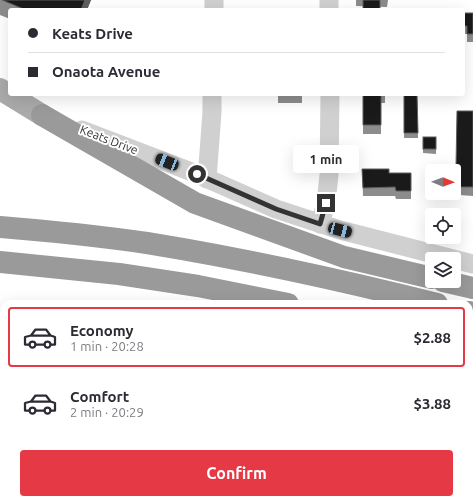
<!DOCTYPE html>
<html lang="en">
<head>
<meta charset="utf-8">
<style>
  :root { --surface:#fff; --page:#f2f2f3; --text:#2b2b33; --muted:#7c7c81; --line:#e1e1e2; --accent:#e63946 }
  body { margin:0; font-family:Ubuntu,sans-serif; background:var(--page); color:var(--text); height:100vh; display:flex; flex-direction:column; font-size:15px; white-space:nowrap }
  * { box-sizing:border-box; margin:0 }
  p { font-size:13px; color:var(--muted) }
  .icon { flex:none; width:22px; height:22px; fill:none; stroke:currentColor; stroke-width:2; stroke-linecap:round; stroke-linejoin:round }
  .map { position:relative; flex:1; overflow:hidden }
  .side { position:absolute; left:0px; top:300px; width:473px; height:204px; display:flex; flex-direction:column; background:var(--surface); border-radius:12px 12px 0 0; box-shadow:0 4px 16px #0002 }
  .side>* { flex:none }
  .hud { position:absolute; left:8px; top:8px; width:457px; height:88px; border-radius:4px; box-shadow:0 4px 16px #0002; display:grid; align-content:center; height:88px; padding:0 20px; background:var(--surface) }
  .needle { width:26px; rotate:91deg }
  .controls { position:absolute; left:425px; top:164px; display:grid; gap:8px }
  .controls a { display:grid; place-items:center; width:36px; height:36px; border-radius:4px; background:var(--surface); box-shadow:0 4px 16px #0002; font-size:20px }
  .end { position:absolute; width:18px; height:18px; margin:-9px; border:5px solid #333; background:#fff; box-shadow:0 0 0 2px #fff }
  .from { border-radius:50% }
  .bubble { position:absolute; height:28px; border-radius:4px; background:var(--surface); box-shadow:0 4px 16px #0002; font-size:13px; font-weight:700; line-height:28px; text-align:center }
  .car { position:absolute; width:12px; height:24px; margin:-12px -6px; border-radius:5px; box-shadow:0 0 3px 1px #0007; background:linear-gradient(#222 24%,#8ab4d8 0 40%,#222 0 76%,#8ab4d8 0 86%,#222 0) }
  .hud b { display:flex; align-items:center; gap:14px; height:38px; font-size:15px }
  .hud b+b { border-top:1px solid var(--line) }
  .hud i { width:10px; height:10px; background:var(--text) }
  ul { padding:7px 0 0; list-style:none }
  li { display:flex; align-items:center; gap:12px; height:60px; margin:0 8px 6px; padding:0 12px; border:2px solid transparent; border-radius:4px }
  li div { flex:1 }
  li b { display:block; font-size:15px }
  li em { font-style:normal; font-weight:700 }
  li.on { border-color:var(--accent) }
  li>.icon { width:36px; height:36px; stroke-width:1.5 }
  .primary-button { display:flex; gap:8px; margin-top:auto; padding:8px 20px }
  .primary-button a { flex:1; height:46px; border-radius:4px; background:var(--accent); color:#fff; font-size:16px; font-weight:700; line-height:46px; text-align:center }
  .map>svg:first-child { display:block }
  .lines { fill:none; stroke-linecap:round; stroke-linejoin:round }
  .minor { stroke:#d0d0d0; stroke-width:19 }
  .major { stroke:#ababab; stroke-width:22 }
  .highway { stroke:#9a9a9a; stroke-width:22 }
  .wall { fill:#8c8c8c }
  .shaded-wall { fill:#5f5f5f }
  .building { fill:#1a1a1a; stroke:#5f5f5f }
  .route { stroke:#333; stroke-width:5 }
  .labels { text-anchor:middle; stroke-width:4; stroke-linejoin:round; paint-order:stroke }
  .street-label { font-size:12px; fill:#333; stroke:#fff }
</style>
</head>
<body>
<div class="map">
<svg width="473" height="504" viewBox="0 0 473 504">
  <rect width="100%" height="100%" fill="#fff"/>
  <g class="lines">
    <g class="minor">
      <polyline points="329,0 329,10"/>
      <polyline points="214,10 214,0"/>
      <polyline points="82,130 197,174 276,209 340,230 473,264"/>
      <polyline points="207,179 212,112 212,94"/>
      <polyline points="320,224 326,203 329,175 330,94"/>
      <polyline points="469,393 473,394"/>
      <polyline points="328,504 328,500"/>
    </g>
    <polyline class="major" points="0,89 42,115"/>
    <g class="highway">
      <polyline points="42,115 195,203 344,257 432,278"/>
      <path d="M0,227C49,231 98,236 147,243C245,259 341,280 437,304"/>
      <polyline points="0,262 119,274 198,286 288,304"/>
      <polyline points="443,281 473,288"/>
      <polyline points="469,312 473,313"/>
      <polyline points="469,347 473,348"/>
    </g>
  </g>
  <g class="wall">
    <polygon points="0,0 91,0 87,10 10,10 10,19 0,15"/>
    <polygon points="356,0 388,0 387,7 356,6"/>
    <polygon points="463,13 473,13 473,42 467,42 467,34 463,34"/>
    <rect x="278" y="94" width="24" height="9"/>
    <polygon points="363,94 385,94 385,103 381,103 381,134 363,134"/>
    <polygon points="404,94 417,94 418,138 404,138"/>
    <polygon points="473,111 473,196 459,195 459,189 454,188 454,171"/>
    <polygon points="423,137 436,137 436,154 423,153"/>
    <polygon points="362,169 389,173 411,173 411,199 396,199 395,196 363,196"/>
    <polygon points="469,402 469,420 473,420 473,454 469,454"/>
    <polygon points="421,500 440,500 421,501"/>
  </g>
  <polygon class="shaded-wall" points="85,0 91,0 87,10 81,10"/>
  <g class="building">
    <polygon points="2,0 85,0 81,10 26,10"/>
    <rect x="363" y="0" width="17" height="10"/>
    <polygon points="463,13 473,13 473,34 467,34 467,26 463,26"/>
    <polygon points="363,94 385,94 385,95 381,95 381,125 363,125"/>
    <polygon points="404,94 417,94 418,133 404,133"/>
    <polygon points="457,111 473,111 473,187 459,187 459,180 454,180 454,171 448,171 449,166 456,166"/>
    <rect x="423" y="137" width="13" height="12"/>
    <polygon points="362,169 389,169 389,173 411,173 411,191 396,191 395,187 363,188"/>
    <polygon points="469,402 469,420 473,420 473,446 469,446"/>
    <polygon points="469,491 473,491 473,504 452,504 452,500 469,500"/>
    <rect x="276" y="500" width="27" height="4"/>
    <polygon points="358,500 378,500 378,503 383,504 357,504"/>
  </g>
  <g class="lines">
    <polyline class="route" points="197,174 276,209 320,224 326,203"/>
  </g>
  <g class="labels">
    <g class="street-label">
      <text transform="translate(109 140) rotate(21)" y="4">Keats Drive</text>
    </g>
  </g>
</svg>
<div class="controls">
<a><svg class="needle" viewBox="-14 -14 28 28"><path d="M0-13l5 13h-10z" fill="#e53935"/><path d="M0 13l5-13h-10z" fill="#7c7c81"/></svg></a>
<a><svg class="icon" aria-label="locate" viewBox="0 0 24 24"><circle cx="12" cy="12" r="6"/><path d="M12 2v4M12 18v4M2 12h4M18 12h4"/></svg></a>
<a><svg class="icon" aria-label="layers" viewBox="0 0 24 24"><path d="M12 4l9 5-9 5-9-5zM3 14l9 5 9-5"/></svg></a>
</div>
<i class="end from" style="left:197px;top:174px"></i>
<i class="end" style="left:326px;top:203px"></i>
<div class="bubble" style="left:293px;top:145px;width:66px">1 min</div>
<i class="car" style="left:167px;top:162px;rotate:292deg"></i>
<i class="car" style="left:340px;top:230px;rotate:105deg"></i>
<div class="hud">
<b><i class="from"></i>Keats Drive</b>
<b><i></i>Onaota Avenue</b>
</div>
<section class="side">
<ul>
<li class="on"><svg class="icon" aria-label="car" viewBox="0 0 24 24"><path d="M5 17H2v-5l4-1 3-4h7l3 4 3 1v5h-3M9 17h6M6 11h13"/><circle cx="7" cy="17" r="2"/><circle cx="17" cy="17" r="2"/></svg><div><b>Economy</b><p>1 min · 20:28</p></div><em>$2.88</em></li>
<li><svg class="icon" aria-label="car" viewBox="0 0 24 24"><path d="M5 17H2v-5l4-1 3-4h7l3 4 3 1v5h-3M9 17h6M6 11h13"/><circle cx="7" cy="17" r="2"/><circle cx="17" cy="17" r="2"/></svg><div><b>Comfort</b><p>2 min · 20:29</p></div><em>$3.88</em></li>
</ul>
<div class="primary-button"><a>Confirm</a></div>
</section>
</div>
</body>
</html>
